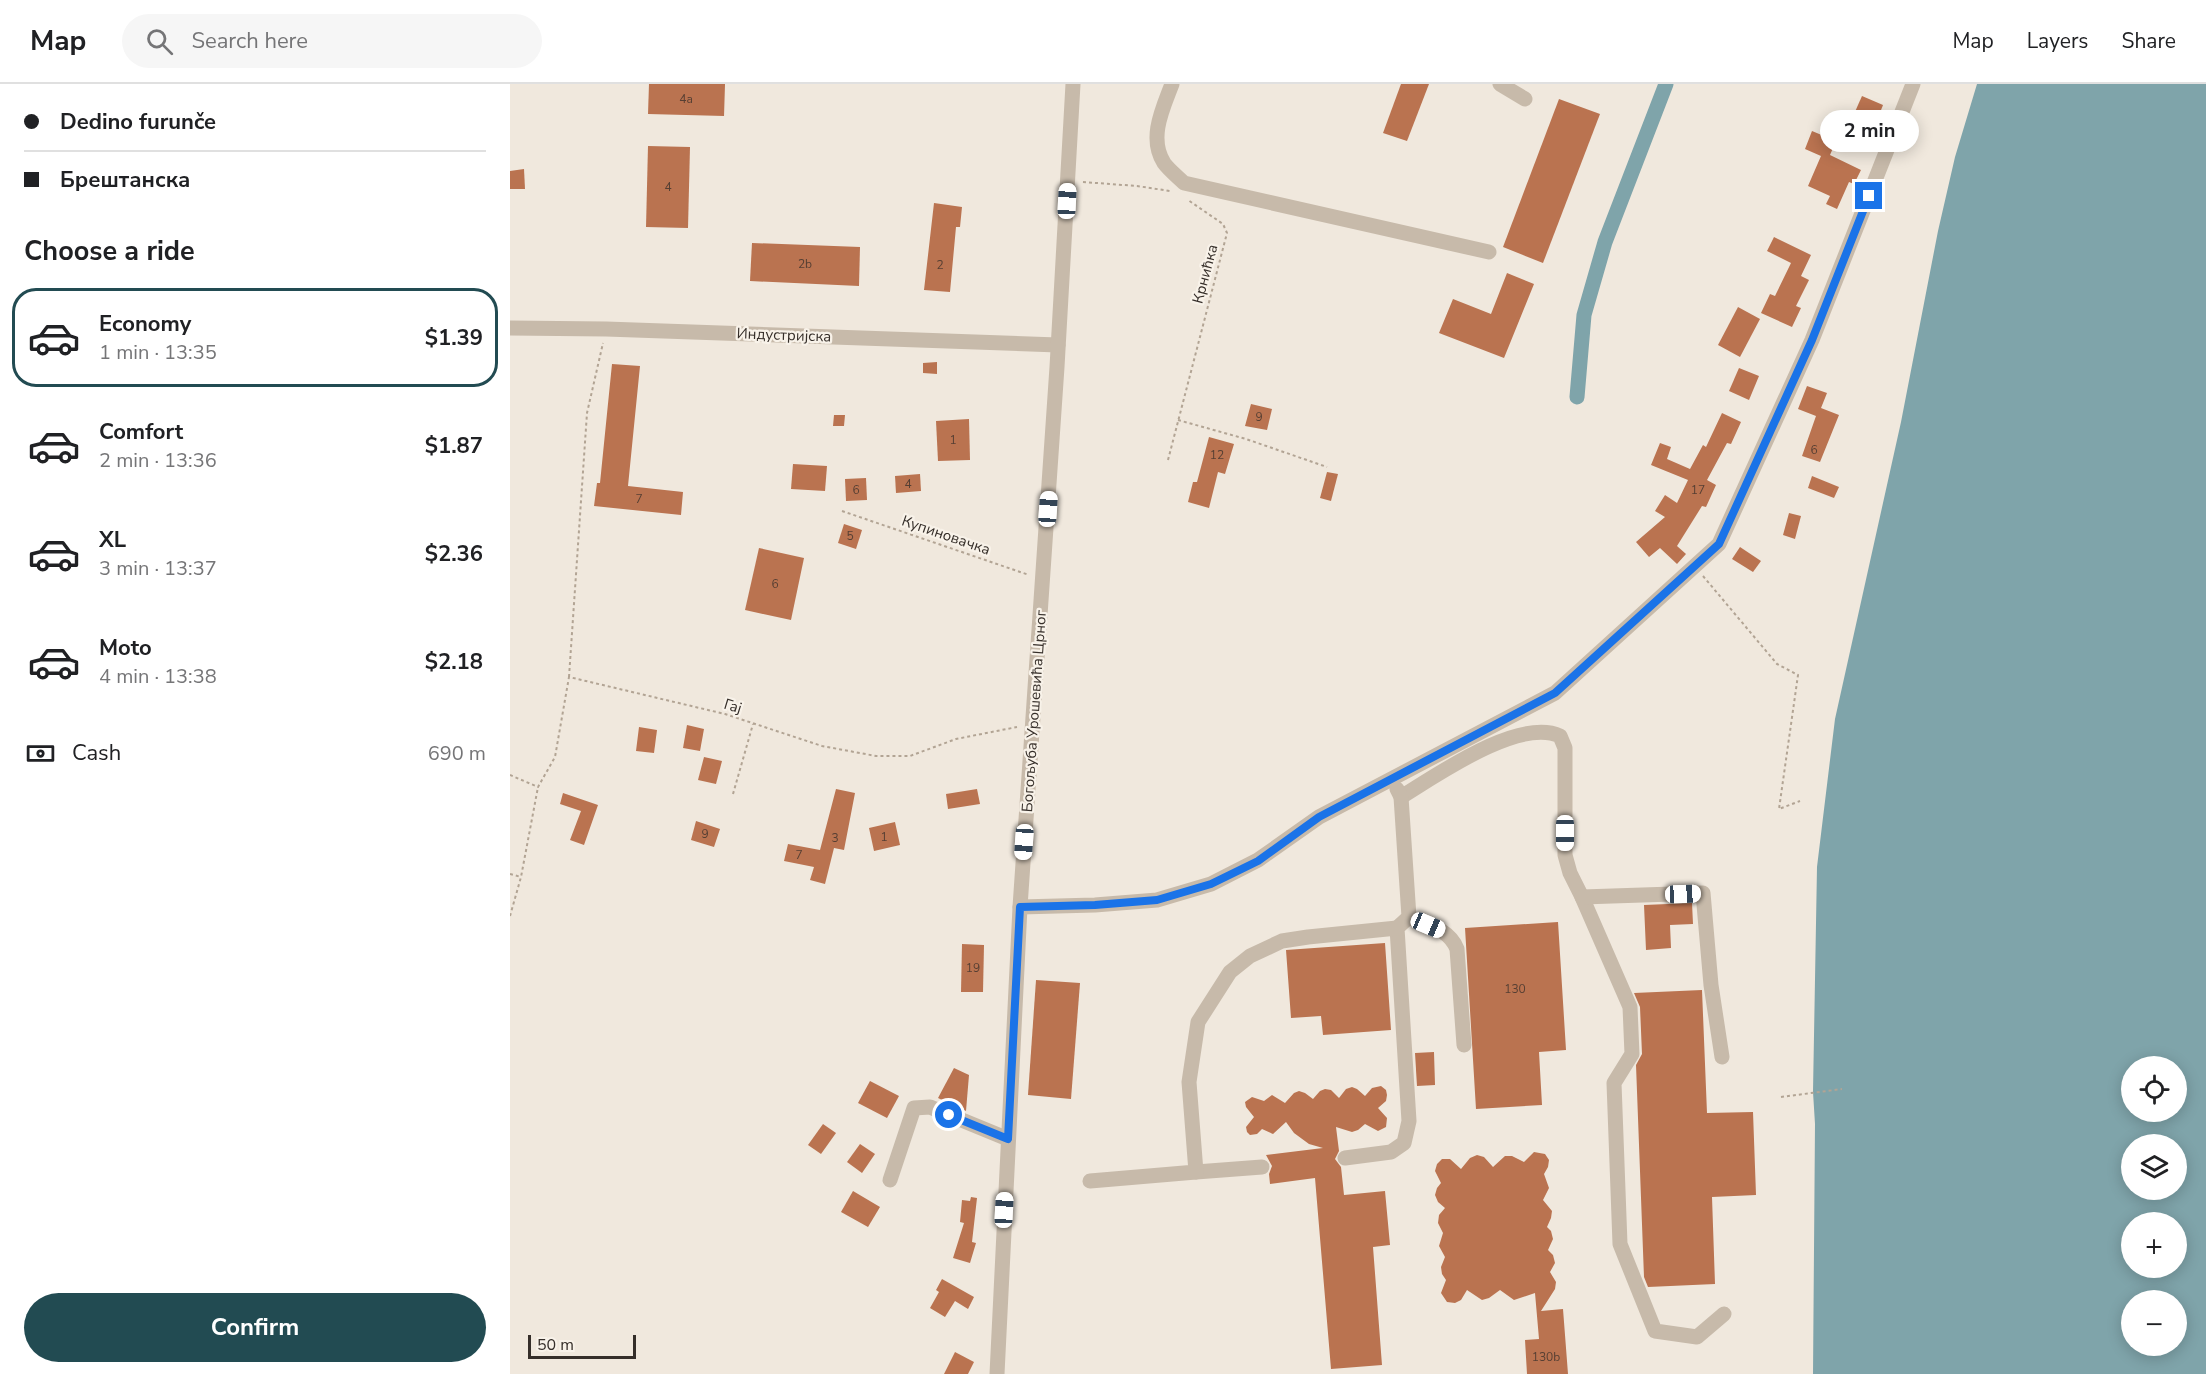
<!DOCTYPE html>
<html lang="en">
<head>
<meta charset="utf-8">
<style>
  :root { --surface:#fff; --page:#f6f6f6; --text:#202124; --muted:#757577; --line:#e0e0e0; --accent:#224b52 }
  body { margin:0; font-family:"Nunito Sans",sans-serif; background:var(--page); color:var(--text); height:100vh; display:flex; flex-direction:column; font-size:22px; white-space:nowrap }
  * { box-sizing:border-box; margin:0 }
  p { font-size:20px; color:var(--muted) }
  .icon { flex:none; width:33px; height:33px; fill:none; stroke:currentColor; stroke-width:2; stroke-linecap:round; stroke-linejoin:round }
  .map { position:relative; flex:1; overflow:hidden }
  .details { display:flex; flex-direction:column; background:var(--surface); width:510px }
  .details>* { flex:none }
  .guide { display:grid; align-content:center; height:132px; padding:0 24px; background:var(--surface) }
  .buttons { position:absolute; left:1611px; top:972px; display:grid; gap:12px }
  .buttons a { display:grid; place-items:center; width:66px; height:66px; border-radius:50%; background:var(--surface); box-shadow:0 3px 15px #0003; font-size:30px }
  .scale { position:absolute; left:18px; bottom:15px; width:108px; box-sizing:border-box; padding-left:6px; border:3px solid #352e29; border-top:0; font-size:16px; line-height:21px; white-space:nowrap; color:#352e29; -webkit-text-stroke:4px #f8f2e9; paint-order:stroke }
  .end { position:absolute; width:27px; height:27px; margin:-14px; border:8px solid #1a73e8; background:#fff; box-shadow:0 0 0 3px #fff }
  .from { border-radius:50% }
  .bubble { position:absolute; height:42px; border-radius:21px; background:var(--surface); box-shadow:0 3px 15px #0003; font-size:20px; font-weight:700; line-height:42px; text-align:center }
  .car { position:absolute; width:18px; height:36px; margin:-18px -9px; border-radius:8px; box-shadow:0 0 4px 2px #0007; background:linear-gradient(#fff 24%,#345 0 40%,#fff 0 76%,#345 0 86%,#fff 0) }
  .guide b { display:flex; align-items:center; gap:21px; height:57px; font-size:22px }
  .guide b+b { border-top:2px solid var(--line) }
  .guide i { width:15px; height:15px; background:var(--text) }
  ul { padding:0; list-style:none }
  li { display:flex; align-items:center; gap:18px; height:99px; margin:0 12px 9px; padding:0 12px; border:3px solid transparent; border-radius:24px }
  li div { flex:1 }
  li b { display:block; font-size:22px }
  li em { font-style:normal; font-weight:700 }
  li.active { border-color:var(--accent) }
  li>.icon { width:54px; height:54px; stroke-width:1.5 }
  h2 { padding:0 24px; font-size:27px; line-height:72px }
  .pay { display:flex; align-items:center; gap:15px; height:66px; padding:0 24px; font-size:22px }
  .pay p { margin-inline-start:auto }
  .cta { display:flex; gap:12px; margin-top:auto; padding:12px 24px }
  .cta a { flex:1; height:69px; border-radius:36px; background:var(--accent); color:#fff; font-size:24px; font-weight:700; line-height:69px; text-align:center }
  header { display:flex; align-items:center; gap:36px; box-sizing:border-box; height:84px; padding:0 30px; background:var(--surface); border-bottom:2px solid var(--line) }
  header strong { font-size:28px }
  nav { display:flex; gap:33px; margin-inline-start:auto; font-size:21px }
  .search { width:420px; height:54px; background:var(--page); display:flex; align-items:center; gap:15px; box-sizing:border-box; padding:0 21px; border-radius:33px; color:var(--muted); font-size:22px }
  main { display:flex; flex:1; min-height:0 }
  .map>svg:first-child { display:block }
  .water { fill:#7fa4aa; fill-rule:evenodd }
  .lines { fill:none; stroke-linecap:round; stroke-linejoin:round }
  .canal { stroke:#7fa4aa; stroke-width:15 }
  .building { fill:#ba7350 }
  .path { stroke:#b2a494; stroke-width:2; stroke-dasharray:3 3; stroke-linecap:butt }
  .minor { stroke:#c7baaa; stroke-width:15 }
  .route { stroke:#1a73e8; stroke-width:8 }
  .labels { text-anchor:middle; stroke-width:4.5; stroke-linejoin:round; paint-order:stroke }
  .number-label { font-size:12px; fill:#563f33 }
  .street-label { font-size:15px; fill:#352e29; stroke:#f8f2e9 }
</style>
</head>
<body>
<header>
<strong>Map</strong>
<div class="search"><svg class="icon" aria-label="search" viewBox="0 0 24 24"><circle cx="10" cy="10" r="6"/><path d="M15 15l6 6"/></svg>Search here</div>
<nav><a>Map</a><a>Layers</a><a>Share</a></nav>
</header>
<main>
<section class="details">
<div class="guide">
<b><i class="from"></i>Dedino furunče</b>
<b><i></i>Брештанска</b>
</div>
<h2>Choose a ride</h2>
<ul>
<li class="active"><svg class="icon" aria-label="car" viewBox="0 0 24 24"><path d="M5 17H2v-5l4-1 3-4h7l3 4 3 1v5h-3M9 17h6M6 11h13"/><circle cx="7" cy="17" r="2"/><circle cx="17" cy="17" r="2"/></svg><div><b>Economy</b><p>1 min · 13:35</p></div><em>$1.39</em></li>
<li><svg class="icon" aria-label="car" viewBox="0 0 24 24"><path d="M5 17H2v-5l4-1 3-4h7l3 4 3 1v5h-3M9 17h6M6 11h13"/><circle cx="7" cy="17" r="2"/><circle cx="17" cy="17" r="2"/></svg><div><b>Comfort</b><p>2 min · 13:36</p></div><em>$1.87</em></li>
<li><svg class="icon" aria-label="car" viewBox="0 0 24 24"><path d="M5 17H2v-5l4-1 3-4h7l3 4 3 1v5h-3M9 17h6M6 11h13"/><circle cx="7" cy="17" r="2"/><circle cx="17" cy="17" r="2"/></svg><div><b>XL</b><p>3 min · 13:37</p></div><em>$2.36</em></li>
<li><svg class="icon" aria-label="car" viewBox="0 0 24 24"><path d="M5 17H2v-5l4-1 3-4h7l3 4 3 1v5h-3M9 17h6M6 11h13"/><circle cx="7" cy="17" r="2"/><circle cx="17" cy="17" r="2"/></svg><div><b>Moto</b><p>4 min · 13:38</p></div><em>$2.18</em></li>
</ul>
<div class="pay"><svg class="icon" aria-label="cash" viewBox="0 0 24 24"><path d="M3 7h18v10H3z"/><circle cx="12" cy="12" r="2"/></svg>Cash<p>690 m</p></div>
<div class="cta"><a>Confirm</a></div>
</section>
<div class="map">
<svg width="1696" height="1290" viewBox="0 0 1696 1290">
  <rect width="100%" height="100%" fill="#f0e8dd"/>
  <path class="water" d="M1467,0H1696V1290H1303L1305,1040L1303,1008L1307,783L1325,635L1391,338L1428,147L1445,73ZM1622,982H1666V1028H1622ZM1622,1060H1666V1106H1622ZM1622,1138H1666V1184H1622ZM1622,1216H1666V1262H1622Z"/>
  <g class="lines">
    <polyline class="canal" points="1067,313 1074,231 1095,158 1156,0"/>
  </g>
  <g class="building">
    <polygon points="139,0 215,0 214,32 138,30"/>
    <polygon points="891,0 919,0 897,57 873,49"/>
    <polygon points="1352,12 1373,21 1366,39 1344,30"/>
    <polygon points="1049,15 1090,30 1033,179 993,163"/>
    <polygon points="1302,47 1326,57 1320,71 1351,86 1344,100 1339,98 1327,125 1316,120 1320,112 1298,102 1311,72 1295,65"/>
    <polygon points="138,62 180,63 178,144 136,143"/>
    <polygon points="14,85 15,105 0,105 0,87"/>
    <polygon points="424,119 452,123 450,143 446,143 440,208 414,206"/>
    <polygon points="1264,153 1301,171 1291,192 1299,196 1286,222 1291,224 1282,243 1251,229 1260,210 1265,212 1281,179 1257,167"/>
    <polygon points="242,159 350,163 349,202 240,197"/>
    <polygon points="997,189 1024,200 994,274 929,249 943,215 981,230"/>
    <polygon points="1228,223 1250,235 1230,273 1208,261"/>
    <polygon points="427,278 427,290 413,289 413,279"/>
    <polygon points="102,280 130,282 118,402 173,408 171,431 84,422 87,399 90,399"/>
    <polygon points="1229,284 1249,292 1239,316 1219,307"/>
    <polygon points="1297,302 1317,309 1311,324 1329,331 1310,378 1292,372 1306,332 1288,325"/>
    <polygon points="741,320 762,325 757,346 735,342"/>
    <polygon points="1212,329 1231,338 1221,360 1217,359 1197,396 1206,401 1196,423 1192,422 1167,462 1176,470 1167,480 1150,464 1139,473 1126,458 1155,433 1145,427 1155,411 1167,419 1178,396 1141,381 1150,359 1161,363 1157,375 1180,385 1193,361 1196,363"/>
    <polygon points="324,331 335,331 334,342 323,342"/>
    <polygon points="459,335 460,376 428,377 426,337"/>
    <polygon points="699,353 724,360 715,390 708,388 699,424 678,418 683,398 687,398"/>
    <polygon points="283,380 317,382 315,407 281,405"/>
    <polygon points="817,388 828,390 821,417 810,414"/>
    <polygon points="410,390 411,407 386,409 385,392"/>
    <polygon points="1302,392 1329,403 1324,414 1298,404"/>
    <polygon points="356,394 357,416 336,417 335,395"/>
    <polygon points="1279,429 1291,432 1285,455 1273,451"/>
    <polygon points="334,440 352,446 346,465 328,459"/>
    <polygon points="1230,463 1251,477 1243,488 1222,475"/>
    <polygon points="249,464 294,474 281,536 235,526"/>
    <polygon points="177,641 194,645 190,667 173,664"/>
    <polygon points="129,643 147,646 144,669 126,667"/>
    <polygon points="194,673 212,677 206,700 188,696"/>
    <polygon points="326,705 345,709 334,766 324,764 315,800 300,796 304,783 274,777 278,760 310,766"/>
    <polygon points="467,705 470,720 438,725 436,710"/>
    <polygon points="53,709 88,721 74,761 60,756 71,727 50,720"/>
    <polygon points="186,737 210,745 204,763 181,756"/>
    <polygon points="385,738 390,761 364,767 359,744"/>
    <polygon points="1182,819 1183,840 1160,841 1161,864 1136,866 1134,821"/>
    <polygon points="1048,838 1056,966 1029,968 1032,1021 966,1025 955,844"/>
    <polygon points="875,859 881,946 813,951 811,932 781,934 776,866"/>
    <polygon points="452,860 474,861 473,908 451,908"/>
    <polygon points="526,896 570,899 561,1015 518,1011"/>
    <polygon points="1192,906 1197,1029 1243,1028 1246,1111 1202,1113 1205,1200 1138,1203 1134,1193 1126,981 1132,970 1130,923 1124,909"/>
    <polygon points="924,968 925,1001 907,1002 905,969"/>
    <polygon points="444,984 459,991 456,1027 428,1014"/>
    <polygon points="360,997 389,1012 377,1034 348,1019"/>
    <polygon points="871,1002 876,1006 877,1011 876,1017 868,1024 877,1034 876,1043 868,1047 855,1040 848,1046 842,1048 826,1043 829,1067 825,1075 831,1083 834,1111 875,1107 880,1161 863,1163 872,1281 821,1285 805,1094 760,1100 759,1090 762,1082 756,1071 813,1064 799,1060 784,1049 776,1038 763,1050 752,1045 747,1050 740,1051 737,1048 736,1043 744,1033 736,1023 735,1018 742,1013 754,1017 762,1011 775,1019 784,1009 789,1007 795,1009 803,1015 810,1007 815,1005 821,1006 829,1014 836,1005 842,1003 847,1005 855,1012 862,1004"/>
    <polygon points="313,1040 326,1049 311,1070 298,1061"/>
    <polygon points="350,1060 365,1070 352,1089 337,1078"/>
    <polygon points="1024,1068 1035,1070 1039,1076 1038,1083 1034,1090 1039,1104 1033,1116 1042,1127 1041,1134 1037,1143 1041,1147 1043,1155 1038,1166 1043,1171 1045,1179 1040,1188 1046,1198 1045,1205 1031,1227 1053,1225 1058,1290 1017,1290 1015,1256 1029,1255 1025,1209 1004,1216 990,1206 979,1214 972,1216 957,1206 951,1216 945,1219 937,1218 931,1209 936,1196 932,1190 931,1183 935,1173 929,1162 933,1149 928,1139 929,1131 935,1124 928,1118 925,1111 927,1104 931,1099 925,1087 927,1080 932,1075 940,1075 951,1085 960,1074 967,1071 974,1073 983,1083 995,1072 1002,1072 1014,1078"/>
    <polygon points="343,1107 370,1123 358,1143 331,1128"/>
    <polygon points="461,1113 467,1114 462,1158 466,1159 460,1179 443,1174 454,1139 450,1138 452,1116 460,1117"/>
    <polygon points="432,1195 464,1213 458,1225 445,1217 435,1233 420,1224 429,1208 426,1206"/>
    <polygon points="445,1268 464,1278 458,1290 434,1290"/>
  </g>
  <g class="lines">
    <g class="path">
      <polyline points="573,98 627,102 660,107"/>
      <polyline points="668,336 736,355 817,383"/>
      <polyline points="658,376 717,149 713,140 678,116"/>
      <polyline points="332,427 519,491"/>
      <polyline points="1193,492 1267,580 1288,591 1269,725 1290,717"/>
      <polyline points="59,593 77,329 93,259"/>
      <polyline points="0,691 28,703 45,673 59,593 215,630 312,662 366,672 400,672 446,655 507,643"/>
      <polyline points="223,710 243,640"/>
      <polyline points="0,790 11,793"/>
      <polyline points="0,832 11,793 28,703"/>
      <polyline points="1271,1013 1332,1005"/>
    </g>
    <g class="minor">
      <path d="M662,0C653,24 638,54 654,79C659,86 668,93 674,99L979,168"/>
      <polyline points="990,0 1015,15"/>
      <polyline points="0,244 96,245 548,261"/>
      <path d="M891,713C927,691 1009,633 1050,652L1055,664V771L1060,789L1072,813L1120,923L1122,970L1104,999L1110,1160L1145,1247L1187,1253L1214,1230"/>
      <polyline points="1072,813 1193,809 1201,901 1212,973"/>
      <polyline points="510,823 585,821 647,816 701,800 748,776 809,733 1045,609 1209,460 1302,256 1403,0"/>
      <path d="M899,833C918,841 939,845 947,865L954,961"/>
      <polyline points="835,1074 881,1068 894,1059 899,1037 887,844 899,833 891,713 887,705"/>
      <polyline points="686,1088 752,1083"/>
      <polyline points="380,1096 404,1024 420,1023 498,1055"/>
      <polyline points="580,1097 686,1088 679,998 688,938 720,888 740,872 772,857 798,853 887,844"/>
      <polyline points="487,1290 510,823 547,283 563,0"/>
    </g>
  </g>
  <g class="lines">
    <polyline class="route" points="439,1031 498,1055 510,823 585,821 647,816 701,800 748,777 809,733 1045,609 1209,460 1302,256 1359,112"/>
  </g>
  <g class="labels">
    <g class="number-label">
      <text x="176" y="19">4a</text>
      <text x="158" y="107">4</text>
      <text x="295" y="184">2b</text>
      <text x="430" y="185">2</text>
      <text x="749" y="337">9</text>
      <text x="443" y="360">1</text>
      <text x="1304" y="370">6</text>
      <text x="707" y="375">12</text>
      <text x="398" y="404">4</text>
      <text x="346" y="410">6</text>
      <text x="1188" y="410">17</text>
      <text x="129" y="419">7</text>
      <text x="340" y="456">5</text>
      <text x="265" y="504">6</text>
      <text x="195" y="754">9</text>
      <text x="374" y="757">1</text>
      <text x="325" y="758">3</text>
      <text x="289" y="775">7</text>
      <text x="463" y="888">19</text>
      <text x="1005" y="909">130</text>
      <text x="1036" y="1277">130b</text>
    </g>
    <g class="street-label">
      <text transform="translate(695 190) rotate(-75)" y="5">Крнићка</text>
      <text transform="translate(274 251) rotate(2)" y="5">Индустријска</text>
      <text transform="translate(436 451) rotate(19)" y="5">Купиновачка</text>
      <text transform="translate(223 622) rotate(17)" y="5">Гај</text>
      <text transform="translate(524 627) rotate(-86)" y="5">Богољуба Урошевића Црног</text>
    </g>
  </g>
</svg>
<div class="buttons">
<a><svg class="icon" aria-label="locate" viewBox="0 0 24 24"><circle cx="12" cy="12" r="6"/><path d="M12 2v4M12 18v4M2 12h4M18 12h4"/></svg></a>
<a><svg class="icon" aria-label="layers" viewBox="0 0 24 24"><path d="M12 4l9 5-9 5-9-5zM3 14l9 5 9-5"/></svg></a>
<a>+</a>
<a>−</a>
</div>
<div class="scale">50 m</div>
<i class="end from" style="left:439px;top:1031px"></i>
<i class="end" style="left:1359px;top:112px"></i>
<div class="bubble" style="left:1310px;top:26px;width:99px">2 min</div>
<i class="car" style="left:557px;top:117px;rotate:3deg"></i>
<i class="car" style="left:538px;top:425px;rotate:4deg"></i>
<i class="car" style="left:1055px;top:749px;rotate:180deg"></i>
<i class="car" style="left:514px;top:758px;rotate:184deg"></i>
<i class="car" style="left:1173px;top:810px;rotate:88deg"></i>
<i class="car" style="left:918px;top:841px;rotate:113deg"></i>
<i class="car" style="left:494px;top:1126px;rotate:3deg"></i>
</div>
</main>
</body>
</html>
